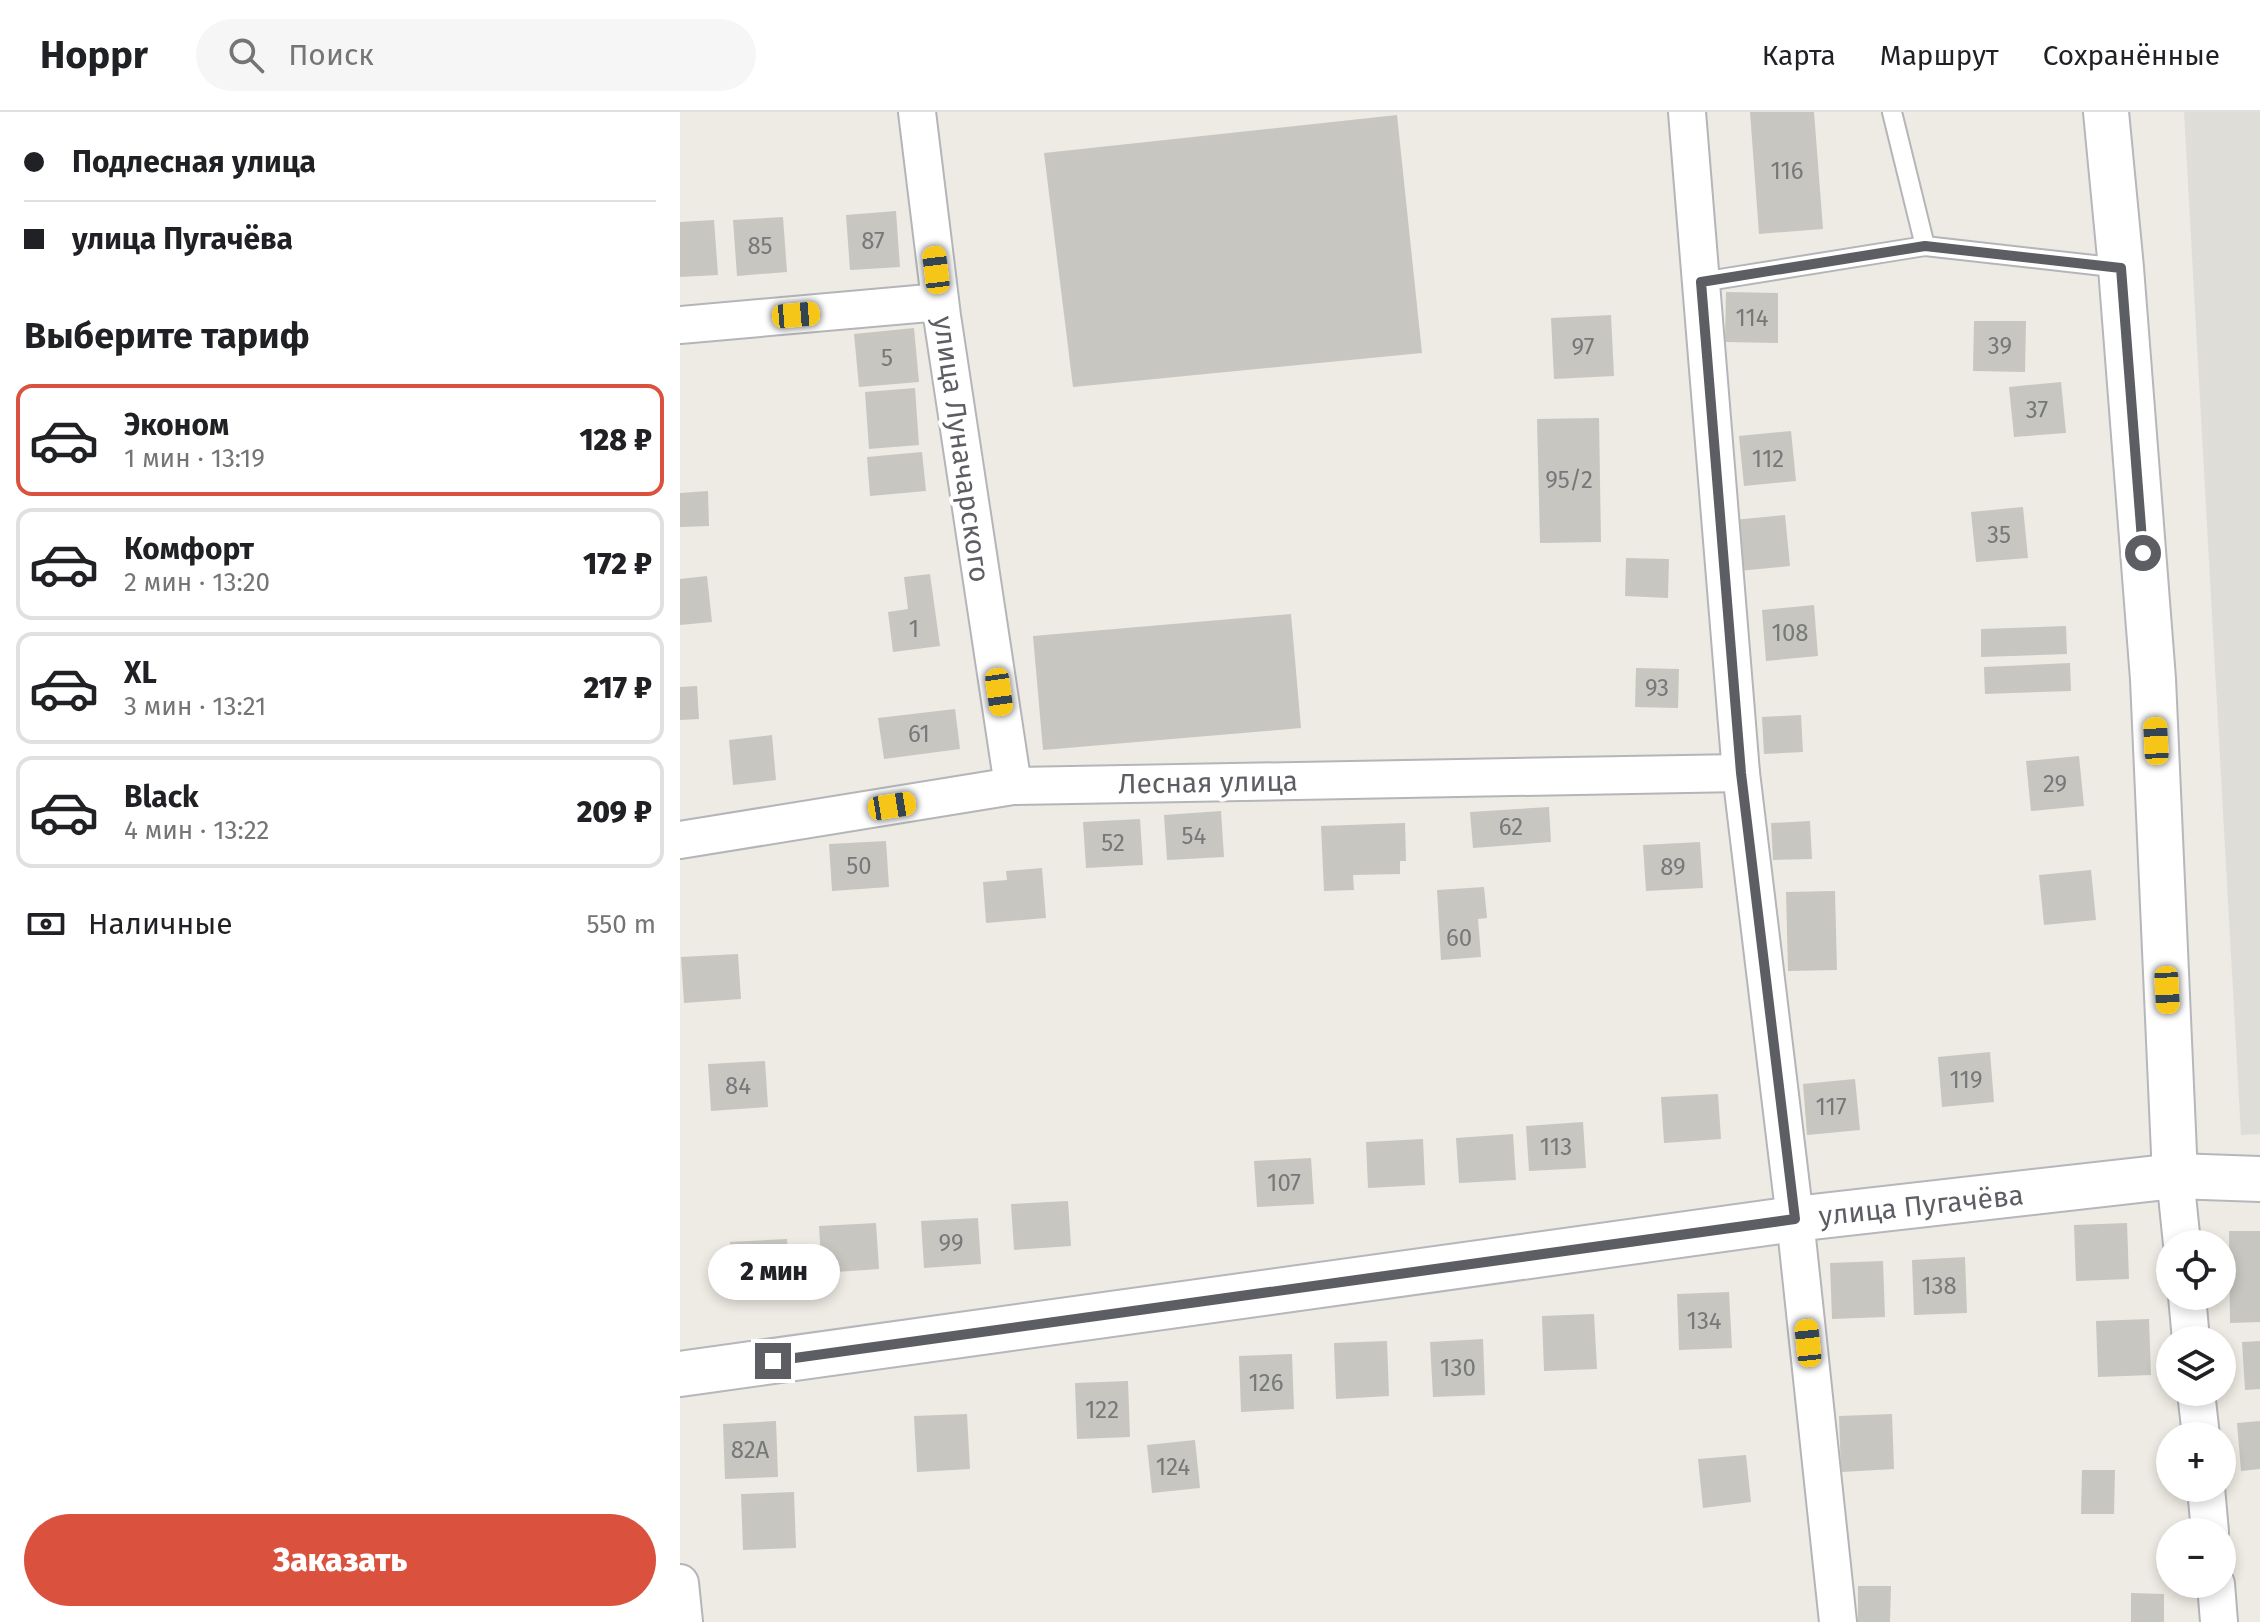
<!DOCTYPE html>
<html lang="ru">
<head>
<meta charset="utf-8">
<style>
  :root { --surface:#fff; --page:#f6f6f6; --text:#202124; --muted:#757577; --line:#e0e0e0; --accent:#da523d }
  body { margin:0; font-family:"Fira Sans",sans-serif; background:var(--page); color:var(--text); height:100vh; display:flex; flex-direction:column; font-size:30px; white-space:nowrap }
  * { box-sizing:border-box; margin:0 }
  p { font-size:26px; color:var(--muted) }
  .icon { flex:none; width:44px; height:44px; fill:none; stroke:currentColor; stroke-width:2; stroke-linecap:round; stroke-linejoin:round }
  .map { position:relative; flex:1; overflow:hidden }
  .sheet { display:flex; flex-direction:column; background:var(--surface); width:680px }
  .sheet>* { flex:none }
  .hud { display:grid; align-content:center; height:176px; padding:0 24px; background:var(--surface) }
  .controls { position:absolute; left:1476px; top:1118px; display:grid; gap:16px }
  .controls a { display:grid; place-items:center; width:80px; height:80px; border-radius:50%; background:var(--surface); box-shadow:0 4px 12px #0003; font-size:40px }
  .end { position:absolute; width:36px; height:36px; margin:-18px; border:10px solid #5c5e63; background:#fff; box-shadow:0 0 0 4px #fff }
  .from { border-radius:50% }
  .bubble { position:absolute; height:56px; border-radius:28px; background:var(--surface); box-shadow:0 4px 12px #0003; font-size:26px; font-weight:800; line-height:56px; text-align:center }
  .car { position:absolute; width:24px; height:48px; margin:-24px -12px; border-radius:10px; box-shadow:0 0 6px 2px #0007; background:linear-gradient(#f5c518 24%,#345 0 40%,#f5c518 0 76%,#345 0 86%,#f5c518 0) }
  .hud b { display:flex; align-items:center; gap:28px; height:76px; font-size:30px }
  .hud b+b { border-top:2px solid var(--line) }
  .hud i { width:20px; height:20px; background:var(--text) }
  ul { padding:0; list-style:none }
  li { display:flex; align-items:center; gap:24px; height:112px; margin:0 16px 12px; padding:0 8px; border:4px solid var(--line); border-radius:16px }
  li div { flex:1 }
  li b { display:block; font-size:30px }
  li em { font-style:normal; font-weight:800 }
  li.active { border-color:var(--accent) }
  li>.icon { width:72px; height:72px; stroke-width:1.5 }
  h2 { padding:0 24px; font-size:36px; line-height:96px }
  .pay { display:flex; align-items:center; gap:20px; height:88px; padding:0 24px; font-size:30px }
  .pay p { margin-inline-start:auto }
  .button { display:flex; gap:16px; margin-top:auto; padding:16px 24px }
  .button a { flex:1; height:92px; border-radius:48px; background:var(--accent); color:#fff; font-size:32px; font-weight:800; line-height:92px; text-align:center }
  header { display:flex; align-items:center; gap:48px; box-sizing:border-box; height:112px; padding:0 40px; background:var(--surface); border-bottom:2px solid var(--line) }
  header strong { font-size:38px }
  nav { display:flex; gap:44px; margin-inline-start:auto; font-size:28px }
  .search { width:560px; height:72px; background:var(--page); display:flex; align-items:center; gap:20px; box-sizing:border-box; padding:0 28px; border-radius:44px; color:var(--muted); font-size:30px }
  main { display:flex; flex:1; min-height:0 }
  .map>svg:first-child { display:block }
  .industrial { fill:#dfddd8 }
  .building { fill:#c8c6c0 }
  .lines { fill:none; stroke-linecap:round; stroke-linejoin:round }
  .lane-casing { stroke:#b4b5b9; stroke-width:22 }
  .street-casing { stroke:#b4b5b9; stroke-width:40 }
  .secondary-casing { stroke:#b5b7bc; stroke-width:48 }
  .lane { stroke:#fff; stroke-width:18 }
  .street { stroke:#fff; stroke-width:36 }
  .secondary { stroke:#fff; stroke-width:44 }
  .route { stroke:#5c5e63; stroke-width:10 }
  .labels { text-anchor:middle; stroke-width:8; stroke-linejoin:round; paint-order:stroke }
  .number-label { font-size:24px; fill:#77787a }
  .street-label { font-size:28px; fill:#5c5e63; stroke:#fff }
</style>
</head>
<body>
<header>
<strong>Hoppr</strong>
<div class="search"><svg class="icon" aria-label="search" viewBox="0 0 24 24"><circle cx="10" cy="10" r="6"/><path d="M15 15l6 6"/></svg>Поиск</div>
<nav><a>Карта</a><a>Маршрут</a><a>Сохранённые</a></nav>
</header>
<main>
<section class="sheet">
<div class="hud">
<b><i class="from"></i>Подлесная улица</b>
<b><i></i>улица Пугачёва</b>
</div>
<h2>Выберите тариф</h2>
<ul>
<li class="active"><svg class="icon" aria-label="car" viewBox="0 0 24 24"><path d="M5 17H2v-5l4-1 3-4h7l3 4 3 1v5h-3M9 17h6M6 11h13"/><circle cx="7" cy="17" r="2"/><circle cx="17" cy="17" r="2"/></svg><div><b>Эконом</b><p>1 мин · 13:19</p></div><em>128 ₽</em></li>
<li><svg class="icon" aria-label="car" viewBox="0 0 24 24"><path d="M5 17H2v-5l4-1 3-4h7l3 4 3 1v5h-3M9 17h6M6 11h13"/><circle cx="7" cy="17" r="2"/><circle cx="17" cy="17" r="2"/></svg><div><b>Комфорт</b><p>2 мин · 13:20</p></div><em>172 ₽</em></li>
<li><svg class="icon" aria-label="car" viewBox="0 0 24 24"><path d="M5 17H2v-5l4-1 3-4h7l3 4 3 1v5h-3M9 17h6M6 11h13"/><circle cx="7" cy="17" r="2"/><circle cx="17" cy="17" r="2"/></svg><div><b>XL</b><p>3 мин · 13:21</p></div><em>217 ₽</em></li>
<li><svg class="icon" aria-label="car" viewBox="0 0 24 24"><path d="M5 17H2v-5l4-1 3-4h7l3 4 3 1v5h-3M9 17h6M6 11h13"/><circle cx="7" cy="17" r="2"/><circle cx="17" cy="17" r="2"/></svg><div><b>Black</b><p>4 мин · 13:22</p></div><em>209 ₽</em></li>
</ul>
<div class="pay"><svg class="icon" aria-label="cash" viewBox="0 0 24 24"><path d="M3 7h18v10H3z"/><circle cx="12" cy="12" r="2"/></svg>Наличные<p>550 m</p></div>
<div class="button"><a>Заказать</a></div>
</section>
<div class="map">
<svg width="1580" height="1510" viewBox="0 0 1580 1510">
  <rect width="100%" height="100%" fill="#edebe3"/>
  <polygon class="industrial" points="1504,0 1580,0 1580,1022 1561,1023"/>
  <g class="building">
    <polygon points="1070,0 1134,0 1143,117 1079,122"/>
    <polygon points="717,3 742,241 393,275 364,41"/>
    <polygon points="216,99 220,155 170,158 166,103"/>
    <polygon points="103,105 107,160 57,164 53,108"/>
    <polygon points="34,108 38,163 0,165 0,110"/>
    <polygon points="1046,180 1098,181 1098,231 1045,230"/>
    <polygon points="931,203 934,264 874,267 871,206"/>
    <polygon points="1294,209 1346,209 1345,260 1293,259"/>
    <polygon points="234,216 239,270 179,275 174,222"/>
    <polygon points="1381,270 1386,321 1334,325 1329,275"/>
    <polygon points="235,276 239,333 189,337 185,280"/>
    <polygon points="919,306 921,430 860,431 857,307"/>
    <polygon points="1111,319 1116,369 1064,374 1059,324"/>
    <polygon points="242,340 246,379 190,384 187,345"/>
    <polygon points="28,379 29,414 0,415 0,381"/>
    <polygon points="1343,395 1348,446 1296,450 1291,400"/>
    <polygon points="1105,403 1110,454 1058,459 1053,408"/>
    <polygon points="946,446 989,447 988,486 945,484"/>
    <polygon points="250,462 260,534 213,540 208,500 228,497 224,465"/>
    <polygon points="27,464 32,510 0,513 0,467"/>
    <polygon points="1134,493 1138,544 1086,549 1082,498"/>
    <polygon points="611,502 621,616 363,638 353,524"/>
    <polygon points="1386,514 1387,542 1301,545 1301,517"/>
    <polygon points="1390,551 1391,579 1305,582 1304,555"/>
    <polygon points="956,556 999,557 998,596 955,595"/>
    <polygon points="17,574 19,607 0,608 0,575"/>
    <polygon points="275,597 280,637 204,647 198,606"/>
    <polygon points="1121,603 1123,640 1084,642 1082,605"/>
    <polygon points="92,623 96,668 53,673 49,628"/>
    <polygon points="1399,644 1404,694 1351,699 1346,649"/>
    <polygon points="869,695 871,730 793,736 790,700"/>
    <polygon points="541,699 544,745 487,748 484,703"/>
    <polygon points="460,707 463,753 406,756 403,710"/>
    <polygon points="1130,709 1132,747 1093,748 1091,711"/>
    <polygon points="725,711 726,749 720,749 720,762 673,763 674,778 644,779 641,714"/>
    <polygon points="206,729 209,775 152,779 149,732"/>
    <polygon points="1020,730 1023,776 966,779 963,733"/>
    <polygon points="362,756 366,806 306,811 303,770 327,768 326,759"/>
    <polygon points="1411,758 1416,808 1364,813 1359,763"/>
    <polygon points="804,775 807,806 798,807 801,845 761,848 757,778"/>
    <polygon points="1155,779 1157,858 1108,859 1106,780"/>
    <polygon points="58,842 61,887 4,891 1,845"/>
    <polygon points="1310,940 1314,990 1262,995 1258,945"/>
    <polygon points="85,949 88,995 31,999 28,952"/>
    <polygon points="1175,967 1180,1018 1127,1023 1123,972"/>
    <polygon points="1038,982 1041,1027 984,1031 981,985"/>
    <polygon points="903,1010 906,1056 849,1059 846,1014"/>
    <polygon points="833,1022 836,1068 779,1071 776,1026"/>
    <polygon points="743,1027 745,1073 688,1076 686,1030"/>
    <polygon points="631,1046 634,1092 577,1095 574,1049"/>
    <polygon points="388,1089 391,1134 334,1138 331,1092"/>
    <polygon points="298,1106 301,1152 244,1156 241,1109"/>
    <polygon points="196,1111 199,1157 142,1161 139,1114"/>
    <polygon points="1447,1111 1449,1167 1396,1169 1394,1113"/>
    <polygon points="1549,1119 1580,1119 1580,1210 1550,1211"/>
    <polygon points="107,1127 110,1173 53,1176 50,1130"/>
    <polygon points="1285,1145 1287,1201 1234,1203 1232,1148"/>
    <polygon points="1203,1149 1205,1205 1152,1207 1150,1151"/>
    <polygon points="1049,1180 1052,1236 999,1238 997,1182"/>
    <polygon points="914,1202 917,1257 864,1259 862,1204"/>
    <polygon points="1469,1207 1471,1263 1418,1265 1416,1209"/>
    <polygon points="803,1227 805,1283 753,1285 750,1230"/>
    <polygon points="707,1229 709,1284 656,1287 654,1231"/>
    <polygon points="1580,1229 1580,1277 1565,1278 1562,1230"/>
    <polygon points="612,1242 614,1297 561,1300 559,1244"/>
    <polygon points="448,1269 450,1325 397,1327 395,1271"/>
    <polygon points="287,1302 290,1357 237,1360 234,1304"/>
    <polygon points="1212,1302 1214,1357 1161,1360 1159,1304"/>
    <polygon points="96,1309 98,1365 45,1367 43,1312"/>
    <polygon points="1580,1309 1580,1357 1561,1359 1557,1311"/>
    <polygon points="515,1328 520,1376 472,1381 467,1333"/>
    <polygon points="1066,1343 1071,1390 1023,1396 1018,1347"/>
    <polygon points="1402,1358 1435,1358 1434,1402 1401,1402"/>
    <polygon points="114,1380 116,1436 63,1438 61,1382"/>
    <polygon points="1178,1474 1211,1474 1210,1510 1178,1510"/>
    <polygon points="1451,1481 1484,1482 1484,1510 1451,1510"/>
  </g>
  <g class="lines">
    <g class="lane-casing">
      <g id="lane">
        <polyline points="1212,0 1245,134 1441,156"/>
        <polyline points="1021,170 1245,134"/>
      </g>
    </g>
    <g class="street-casing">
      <g id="street">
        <polyline points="237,0 262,204 333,674"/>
        <polyline points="1007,0 1061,661 1115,1107 1158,1510"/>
        <polyline points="0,213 260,190"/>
        <polyline points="0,728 333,674 1061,661"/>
        <polyline points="1495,1064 1502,1132"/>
        <polyline points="1507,1184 1511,1228"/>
        <polyline points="1516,1280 1521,1324"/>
        <polyline points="1526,1376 1530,1420"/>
        <polyline points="0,1471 4,1510"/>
        <polyline points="1536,1472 1539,1510"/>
      </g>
    </g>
    <g class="secondary-casing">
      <g id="secondary">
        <polyline points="1426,0 1441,156 1473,567 1495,1064"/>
        <polyline points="0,1262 1115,1107 1495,1064 1580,1067"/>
      </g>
    </g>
    <use href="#lane" class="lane"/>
    <use href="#street" class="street"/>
    <use href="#secondary" class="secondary"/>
  </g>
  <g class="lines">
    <polyline class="route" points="93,1249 1115,1107 1061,661 1021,170 1245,134 1441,156 1463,441"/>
  </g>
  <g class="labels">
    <g class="number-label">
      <text x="1107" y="67">116</text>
      <text x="193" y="137">87</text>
      <text x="80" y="142">85</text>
      <text x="1072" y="214">114</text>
      <text x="1320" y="242">39</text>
      <text x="903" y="243">97</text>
      <text x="207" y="254">5</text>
      <text x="1357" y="306">37</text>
      <text x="1088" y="355">112</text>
      <text x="889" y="376">95/2</text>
      <text x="1319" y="431">35</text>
      <text x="234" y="525">1</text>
      <text x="1110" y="529">108</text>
      <text x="977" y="584">93</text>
      <text x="239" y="630">61</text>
      <text x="1375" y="680">29</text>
      <text x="831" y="723">62</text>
      <text x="514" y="732">54</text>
      <text x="433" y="739">52</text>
      <text x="179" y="762">50</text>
      <text x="993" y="763">89</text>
      <text x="779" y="834">60</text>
      <text x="1286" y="976">119</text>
      <text x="58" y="982">84</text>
      <text x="1151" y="1003">117</text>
      <text x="876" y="1043">113</text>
      <text x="604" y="1079">107</text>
      <text x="271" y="1139">99</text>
      <text x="1259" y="1182">138</text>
      <text x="1024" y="1217">134</text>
      <text x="778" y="1264">130</text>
      <text x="586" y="1279">126</text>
      <text x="422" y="1306">122</text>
      <text x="70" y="1346">82А</text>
      <text x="493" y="1363">124</text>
    </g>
    <g class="street-label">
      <text transform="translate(282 337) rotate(82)" y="10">улица Луначарского</text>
      <text transform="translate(528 670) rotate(-1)" y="10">Лесная улица</text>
      <text transform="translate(1241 1093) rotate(-6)" y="10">улица Пугачёва</text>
    </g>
  </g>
</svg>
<div class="controls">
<a><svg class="icon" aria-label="locate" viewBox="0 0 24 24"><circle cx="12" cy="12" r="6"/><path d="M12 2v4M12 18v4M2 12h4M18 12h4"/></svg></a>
<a><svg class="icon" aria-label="layers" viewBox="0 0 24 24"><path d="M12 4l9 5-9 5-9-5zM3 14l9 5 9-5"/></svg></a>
<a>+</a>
<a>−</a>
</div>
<i class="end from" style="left:1463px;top:441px"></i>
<i class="end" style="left:93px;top:1249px"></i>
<div class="bubble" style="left:28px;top:1132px;width:132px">2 мин</div>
<i class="car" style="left:256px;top:158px;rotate:353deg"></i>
<i class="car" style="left:116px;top:203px;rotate:85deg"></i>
<i class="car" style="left:319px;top:580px;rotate:172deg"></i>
<i class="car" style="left:1476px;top:629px;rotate:357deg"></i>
<i class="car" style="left:212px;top:694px;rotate:81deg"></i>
<i class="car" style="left:1487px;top:878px;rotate:177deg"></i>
<i class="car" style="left:1128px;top:1231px;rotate:354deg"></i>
</div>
</main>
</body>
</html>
